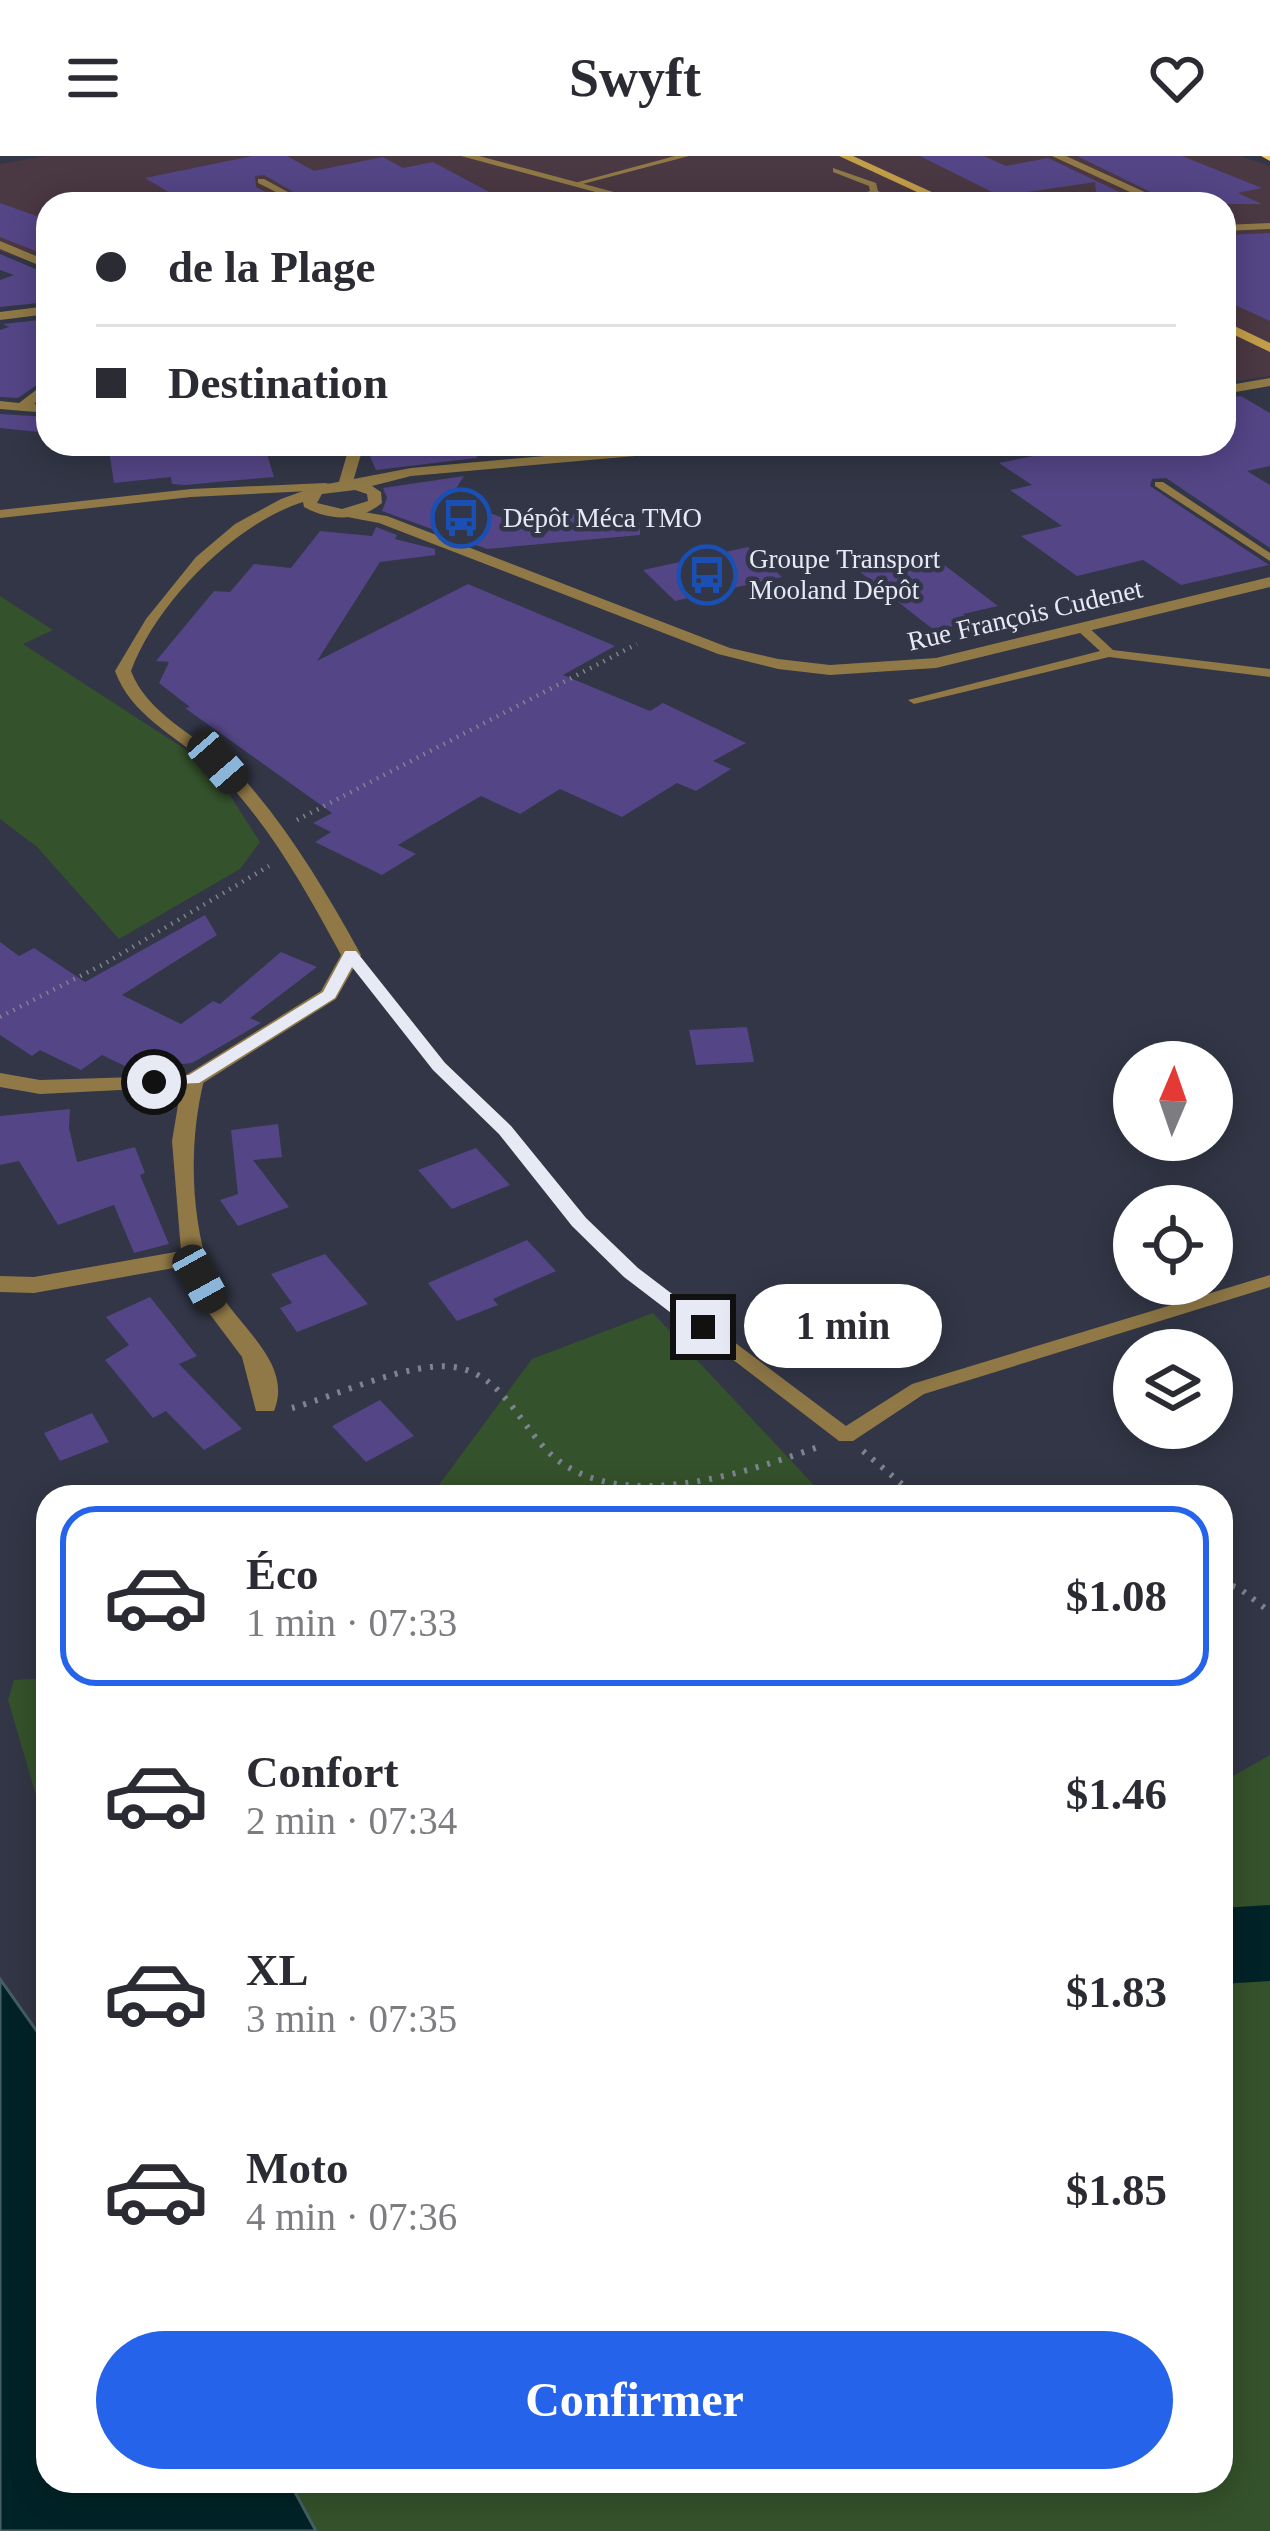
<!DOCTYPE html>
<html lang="fr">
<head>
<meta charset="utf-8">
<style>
  :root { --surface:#fff; --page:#f7f7f7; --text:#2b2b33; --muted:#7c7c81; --line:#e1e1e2; --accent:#2563eb }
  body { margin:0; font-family:Georgia,serif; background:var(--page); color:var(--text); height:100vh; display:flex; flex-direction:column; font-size:45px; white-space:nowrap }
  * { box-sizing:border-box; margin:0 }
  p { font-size:39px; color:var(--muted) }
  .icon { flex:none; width:66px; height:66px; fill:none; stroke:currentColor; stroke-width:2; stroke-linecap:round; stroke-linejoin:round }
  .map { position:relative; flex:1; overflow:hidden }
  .side { position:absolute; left:36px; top:1329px; width:1197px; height:1008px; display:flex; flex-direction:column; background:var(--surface); border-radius:36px; box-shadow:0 6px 30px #0003 }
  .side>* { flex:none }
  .banner { position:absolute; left:36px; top:36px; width:1200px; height:264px; border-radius:36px; box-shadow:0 6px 30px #0003; display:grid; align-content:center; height:264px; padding:0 60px; background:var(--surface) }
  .needle { width:78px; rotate:2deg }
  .fabs { position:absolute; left:1113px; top:885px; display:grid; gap:24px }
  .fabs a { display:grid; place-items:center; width:120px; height:120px; border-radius:50%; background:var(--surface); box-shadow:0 6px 30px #0003; font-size:60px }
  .end { position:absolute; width:54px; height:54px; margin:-27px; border:15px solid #e7eaf5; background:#111; box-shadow:0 0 0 6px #111 }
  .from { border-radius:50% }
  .bubble { position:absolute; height:84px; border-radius:42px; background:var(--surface); box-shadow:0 6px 30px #0003; font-size:39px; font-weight:700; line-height:84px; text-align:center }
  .car { position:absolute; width:36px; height:72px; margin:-36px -18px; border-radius:15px; box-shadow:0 0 9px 3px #0007; background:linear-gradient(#222 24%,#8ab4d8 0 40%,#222 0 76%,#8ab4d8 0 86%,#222 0) }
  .banner b { display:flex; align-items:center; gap:42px; height:114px; font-size:45px }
  .banner b+b { border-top:3px solid var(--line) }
  .banner i { width:30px; height:30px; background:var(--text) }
  ul { padding:21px 0 0; list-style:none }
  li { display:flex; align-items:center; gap:36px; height:180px; margin:0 24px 18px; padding:0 36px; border:6px solid transparent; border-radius:36px }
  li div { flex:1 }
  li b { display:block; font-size:45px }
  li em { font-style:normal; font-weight:700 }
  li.on { border-color:var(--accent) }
  li>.icon { width:108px; height:108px; stroke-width:1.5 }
  .action { display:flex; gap:24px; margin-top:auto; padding:24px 60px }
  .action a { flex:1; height:138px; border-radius:72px; background:var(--accent); color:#fff; font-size:48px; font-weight:700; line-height:138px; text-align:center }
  header { display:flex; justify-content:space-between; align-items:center; height:156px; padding:0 60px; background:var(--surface); font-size:54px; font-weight:700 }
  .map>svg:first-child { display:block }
  .industrial { fill:#4a3842 }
  .green { fill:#34522b }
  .water { fill:#002327; stroke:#455f65; stroke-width:3 }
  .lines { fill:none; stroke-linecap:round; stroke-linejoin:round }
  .river { fill:#002327; fill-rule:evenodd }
  .building { fill:#544586 }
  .path-far1 { stroke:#7f8390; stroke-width:4.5; stroke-dasharray:1.5 6; stroke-linecap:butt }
  .path { stroke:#7f8390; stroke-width:6; stroke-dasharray:3 9; stroke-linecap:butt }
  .service { fill:#907947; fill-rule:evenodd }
  .minor { fill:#907947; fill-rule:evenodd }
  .tertiary { fill:#907947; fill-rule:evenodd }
  .secondary { fill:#c39e49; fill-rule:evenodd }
  .trunk { fill:#f2c96b; fill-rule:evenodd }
  .route { fill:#e7eaf5 }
  .labels { text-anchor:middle; stroke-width:9; stroke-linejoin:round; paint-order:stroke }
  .far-poi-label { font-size:27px; fill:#e7eaf5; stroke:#323646; text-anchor:start }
  .far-street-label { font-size:27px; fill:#e7eaf5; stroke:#323646 }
</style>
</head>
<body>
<header><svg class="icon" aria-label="menu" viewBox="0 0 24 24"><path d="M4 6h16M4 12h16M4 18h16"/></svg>Swyft<svg class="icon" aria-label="heart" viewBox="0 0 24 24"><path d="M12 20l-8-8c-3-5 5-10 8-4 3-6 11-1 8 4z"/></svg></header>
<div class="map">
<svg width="1270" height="2375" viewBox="0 0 1270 2375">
  <rect width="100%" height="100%" fill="#323646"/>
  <polygon class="industrial" points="45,0 1240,0 1270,10 1270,220 1224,227 1224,48 48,48 48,112 0,95 0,8"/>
  <g class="green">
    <polygon points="0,440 53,474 23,488 211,610 260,686 240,713 119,783 37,691 0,663"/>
    <polygon points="653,1157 825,1341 430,1341 532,1203"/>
    <polygon points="48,1522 48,1750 41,1656 8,1544 14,1524"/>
    <polygon points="1270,1599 1270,2375 316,2375 289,2325 1221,2325 1221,1627"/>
  </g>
  <polygon class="water" points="0,1823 48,1891 48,2325 289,2325 316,2375 0,2375"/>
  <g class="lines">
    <polygon class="river" points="1270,1749 1270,1825 1221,1828 1221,1752"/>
  </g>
  <g class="building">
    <polygon points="252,0 287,0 314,15 383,1 403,12 433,6 512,48 314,48 264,19 255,20 256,31 290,48 188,48 145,22"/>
    <polygon points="920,0 984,0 1006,10 1048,2 1145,48 1097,48 1095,26 1000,40"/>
    <polygon points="1077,0 1182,0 1262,32 1238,37 1262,48 1175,48"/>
    <polygon points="0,47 48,64 48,100 0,81"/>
    <polygon points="1270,77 1270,165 1224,144 1224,79"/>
    <polygon points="0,98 45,117 38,119 48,122 48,146 0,151 0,124 14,119 0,114"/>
    <polygon points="48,163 48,221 18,242 0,241 0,174 9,171 3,168"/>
    <polygon points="1241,240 1270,257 1270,310 1247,315 1270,329 1270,392 1166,322 1152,323 1150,330 1269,409 1181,429 1143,404 1077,420 1021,380 1062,370 1010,334 1032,329 999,307 1094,288 1224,288 1224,242"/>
    <polygon points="0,258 48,261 48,277 0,272"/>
    <polygon points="108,288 264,288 274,321 185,329 172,328 171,321 114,327"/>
    <polygon points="399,288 485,288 476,302 376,314 368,296 392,298"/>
    <polygon points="464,320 450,342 546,378 563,356 640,367 640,379 487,393 382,355 387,342 383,332"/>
    <polygon points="376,371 397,379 395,383 435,393 435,399 380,406 317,505 468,428 615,490 563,519 650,555 663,547 746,587 713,605 731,613 696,635 677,627 622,661 560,633 520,658 481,640 398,689 416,698 382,719 315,686 331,676 313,667 332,657 185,552 190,551 159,527 169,506 156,505 214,435 230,436 254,408 291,412 320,375 372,380"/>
    <polygon points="748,391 782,421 675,445 643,414"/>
    <polygon points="897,406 908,415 943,408 998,450 963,458 972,465 935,475 859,415"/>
    <polygon points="205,759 217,779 122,839 181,868 213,845 220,848 281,796 317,811 250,862 261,867 192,907 131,913 102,899 81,914 40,894 32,900 0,879 0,786 19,800 34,792 85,826"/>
    <polygon points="747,871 754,906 696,909 689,874"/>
    <polygon points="70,953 69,972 77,1006 135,991 145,1017 140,1019 169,1088 134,1097 114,1049 58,1069 19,1005 0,1009 0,960"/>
    <polygon points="278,968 282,1001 253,1004 289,1051 238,1070 220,1044 238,1038 231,974"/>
    <polygon points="476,992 510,1029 452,1053 418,1014"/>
    <polygon points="527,1084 556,1115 493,1143 498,1149 457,1165 428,1127"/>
    <polygon points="325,1098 368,1148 297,1176 280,1152 292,1147 271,1118"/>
    <polygon points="150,1141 197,1200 179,1208 242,1273 204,1294 166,1255 153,1262 105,1204 129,1189 106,1161"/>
    <polygon points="380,1244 414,1280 366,1306 332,1270"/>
    <polygon points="92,1257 109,1286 60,1305 44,1277"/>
  </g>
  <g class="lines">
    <g class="path-far1">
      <polyline points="297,664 637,488"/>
      <polyline points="0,861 104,808 269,710"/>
    </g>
    <g class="path">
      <path d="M292,1252C336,1240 410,1205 453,1211C496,1216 516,1259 541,1288C606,1365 742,1318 821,1290"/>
      <polyline points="863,1295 917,1341"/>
      <polyline points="1221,1426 1239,1432 1270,1456"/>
    </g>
    <g class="service">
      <polygon points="675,0 689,0 575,30 571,28"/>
      <path d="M833,12L876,27L878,35L908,48C895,48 889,42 877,40C860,37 840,48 823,48L870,35L869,30L833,16Z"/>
      <polygon points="258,23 264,23 310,48 300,48 258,27"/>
      <polygon points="1270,67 1270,73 1224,75 1224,69"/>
      <polygon points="1155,326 1163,326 1270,397 1270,405 1155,330"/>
      <polygon points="1078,469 1086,469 1113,494 1270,513 1270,521 1109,501 914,548 908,544 1100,495 1078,475"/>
      <polygon points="351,795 356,796 445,907 511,970 585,1062 637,1113 846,1270 912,1228 1270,1119 1270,1131 924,1238 853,1285 839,1285 625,1121 573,1070 499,978 433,913 344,799"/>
    </g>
    <g class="minor">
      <polygon points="461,0 479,0 659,48 640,48"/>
      <polygon points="1052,0 1066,0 1171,48 1156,48"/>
      <polygon points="0,85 48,105 48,113 0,93"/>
      <polygon points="48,150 48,158 0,164 0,156"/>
      <polygon points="48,225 48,236 34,248 48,249 48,257 0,253 0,245 19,247"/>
      <polygon points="350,288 364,288 352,329 345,333 338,329"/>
      <polygon points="533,288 553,288 581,300 569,303"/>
      <polygon points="325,327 330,328 330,334 191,341 0,362 0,354 191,333"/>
      <polygon points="347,353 387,360 730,492 778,503 830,509 936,502 1270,421 1270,431 936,512 830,519 778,513 718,498 379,367 342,360 342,354"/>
      <path d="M0,917L40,924L200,919L204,924C189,985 190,1057 210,1117C224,1162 296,1202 274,1255H256L242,1201L203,1149L185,1110L34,1137L0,1136V1120L34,1121L181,1095L172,985L181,931L40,938L0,931Z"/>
    </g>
    <g class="tertiary">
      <polygon points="1270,222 1270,230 1224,238 1224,230"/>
      <path d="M678,288H732L725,292L411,320L372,330L381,336L382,347C359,366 330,365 304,351L303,346C234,368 156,447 131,515C149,563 210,585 243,622C290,675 327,737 361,799L336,843L200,929H186L182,924L186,919L321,835L341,799C308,738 274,677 227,626C192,587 133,566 115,515L146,463L196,401L235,368L281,343L317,330L411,312ZM355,334L367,338L368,345L342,353L317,347L322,338Z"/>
    </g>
    <g class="secondary">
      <polygon points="839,0 853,0 958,48 943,48"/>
      <polygon points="1224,165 1270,187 1270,196 1224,174"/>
    </g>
    <polygon class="trunk" points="1261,0 1270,0 1270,5"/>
  </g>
  <polygon class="route" points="345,795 356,795 445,907 511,970 586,1062 638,1112 709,1166 709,1176 696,1176 624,1121 572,1070 499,978 433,914 352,811 335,842 199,927 148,929 148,922 189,919 323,836"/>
  <defs>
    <g id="bus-ring" transform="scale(3)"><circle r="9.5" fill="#323646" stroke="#1a4fb4" stroke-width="1.5"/><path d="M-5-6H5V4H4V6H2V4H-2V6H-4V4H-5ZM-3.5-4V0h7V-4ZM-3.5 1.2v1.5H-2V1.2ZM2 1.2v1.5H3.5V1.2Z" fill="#1a4fb4"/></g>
  </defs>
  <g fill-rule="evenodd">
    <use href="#bus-ring" x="461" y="362"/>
    <use href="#bus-ring" x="707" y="419"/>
  </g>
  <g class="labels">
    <g class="far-poi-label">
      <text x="503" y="371">Dépôt Méca TMO</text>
      <text x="749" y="412">Groupe Transport<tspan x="749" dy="31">Mooland Dépôt</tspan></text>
    </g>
    <g class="far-street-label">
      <text transform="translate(1025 459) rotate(-13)" y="9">Rue François Cudenet</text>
    </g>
  </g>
</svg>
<div class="fabs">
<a><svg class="needle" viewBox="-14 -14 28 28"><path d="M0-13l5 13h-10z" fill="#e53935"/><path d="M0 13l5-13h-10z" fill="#7c7c81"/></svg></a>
<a><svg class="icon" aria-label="locate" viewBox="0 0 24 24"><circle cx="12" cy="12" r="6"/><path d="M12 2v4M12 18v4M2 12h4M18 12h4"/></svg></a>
<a><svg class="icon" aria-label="layers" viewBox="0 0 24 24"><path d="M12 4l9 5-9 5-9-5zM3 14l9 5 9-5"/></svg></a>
</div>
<i class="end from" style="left:154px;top:926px"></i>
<i class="end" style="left:703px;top:1171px"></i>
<div class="bubble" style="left:744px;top:1128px;width:198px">1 min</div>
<i class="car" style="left:218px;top:606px;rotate:139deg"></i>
<i class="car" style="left:200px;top:1123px;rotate:151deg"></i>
<div class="banner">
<b><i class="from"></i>de la Plage</b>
<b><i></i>Destination</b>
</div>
<section class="side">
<ul>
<li class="on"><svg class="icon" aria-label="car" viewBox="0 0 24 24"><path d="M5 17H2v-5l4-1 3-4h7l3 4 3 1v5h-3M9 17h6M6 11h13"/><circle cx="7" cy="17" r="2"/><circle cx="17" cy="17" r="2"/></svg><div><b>Éco</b><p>1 min · 07:33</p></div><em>$1.08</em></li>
<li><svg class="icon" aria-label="car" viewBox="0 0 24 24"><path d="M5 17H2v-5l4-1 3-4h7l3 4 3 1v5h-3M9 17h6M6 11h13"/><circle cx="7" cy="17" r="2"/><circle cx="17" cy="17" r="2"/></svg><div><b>Confort</b><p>2 min · 07:34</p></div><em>$1.46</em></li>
<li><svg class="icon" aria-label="car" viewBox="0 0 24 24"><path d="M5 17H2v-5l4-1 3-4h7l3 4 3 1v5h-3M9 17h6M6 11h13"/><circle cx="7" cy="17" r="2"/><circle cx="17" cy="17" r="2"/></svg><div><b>XL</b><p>3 min · 07:35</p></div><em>$1.83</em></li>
<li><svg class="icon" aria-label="car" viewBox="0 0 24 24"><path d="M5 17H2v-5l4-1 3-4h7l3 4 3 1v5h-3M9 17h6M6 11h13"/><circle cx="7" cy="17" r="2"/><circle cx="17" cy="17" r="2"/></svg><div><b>Moto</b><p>4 min · 07:36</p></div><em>$1.85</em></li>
</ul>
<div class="action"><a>Confirmer</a></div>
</section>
</div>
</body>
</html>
